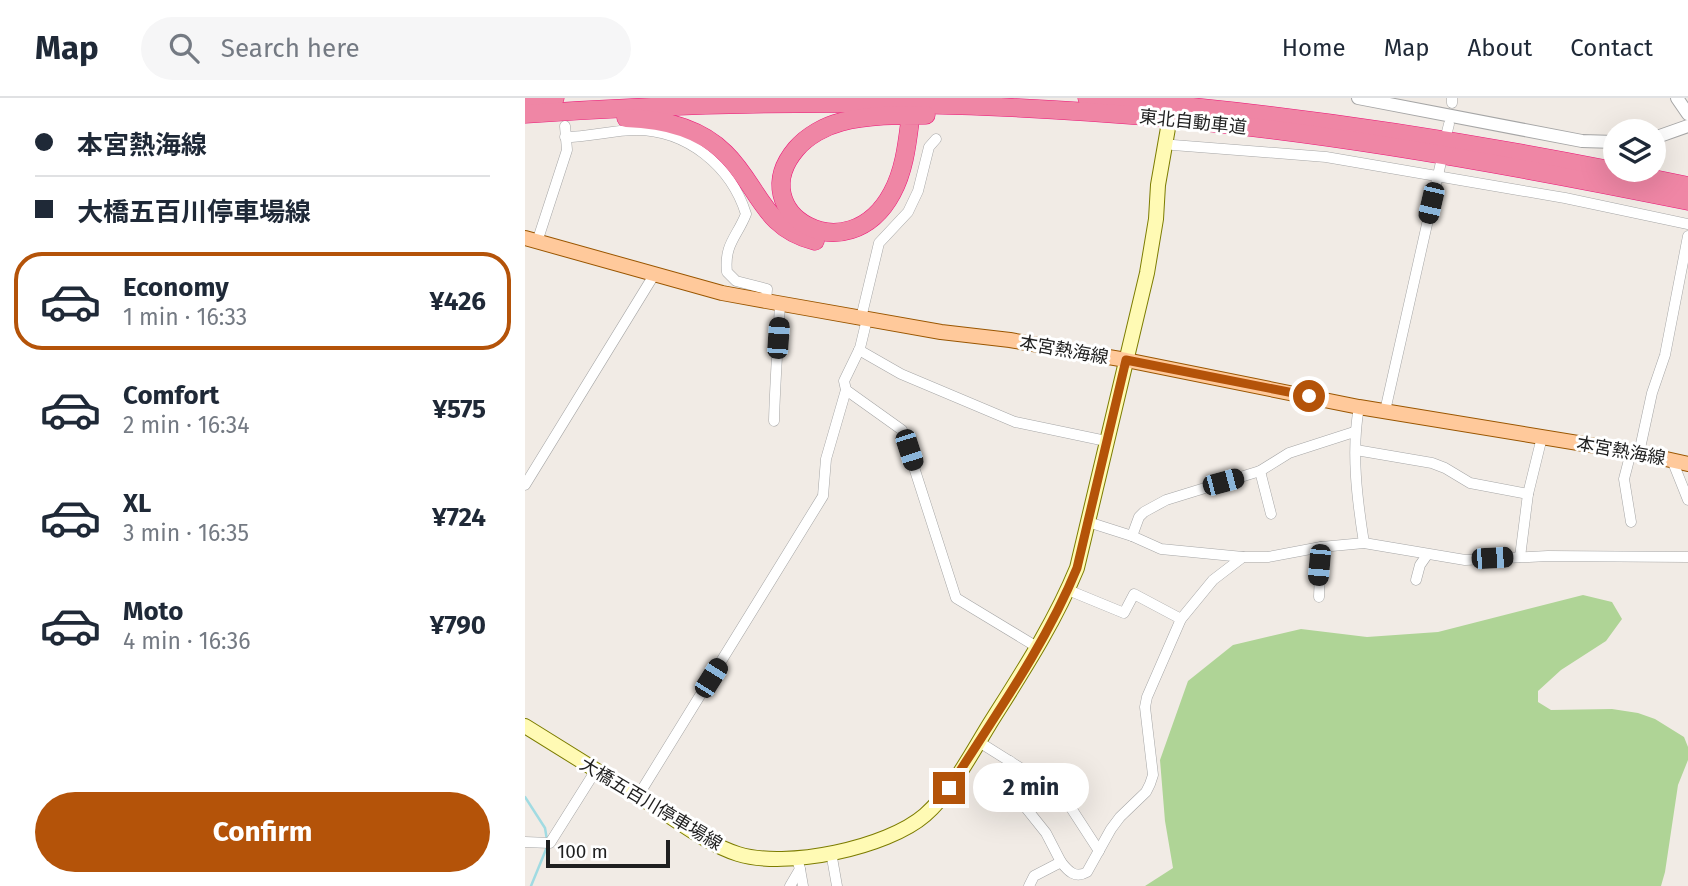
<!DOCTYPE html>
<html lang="en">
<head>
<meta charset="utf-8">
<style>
  :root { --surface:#fff; --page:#f6f6f7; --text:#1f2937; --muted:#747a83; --line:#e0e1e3; --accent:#b45309 }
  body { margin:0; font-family:"Fira Sans","Noto Sans JP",sans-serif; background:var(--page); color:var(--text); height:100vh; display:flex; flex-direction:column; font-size:26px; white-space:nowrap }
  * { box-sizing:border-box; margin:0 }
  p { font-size:23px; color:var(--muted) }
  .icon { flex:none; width:38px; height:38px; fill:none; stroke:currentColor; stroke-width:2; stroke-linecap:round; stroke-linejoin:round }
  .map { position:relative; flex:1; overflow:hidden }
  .details { display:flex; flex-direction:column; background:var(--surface); width:525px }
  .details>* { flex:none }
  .banner { display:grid; align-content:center; height:154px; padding:0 35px; background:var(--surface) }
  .tools { position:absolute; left:1078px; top:21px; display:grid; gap:14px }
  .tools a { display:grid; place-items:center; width:63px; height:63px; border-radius:50%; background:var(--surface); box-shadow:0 7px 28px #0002; font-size:35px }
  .scale { position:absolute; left:21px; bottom:18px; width:124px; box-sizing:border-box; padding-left:7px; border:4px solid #1f1f1f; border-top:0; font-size:19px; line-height:24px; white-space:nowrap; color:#1f1f1f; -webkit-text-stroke:5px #fff; paint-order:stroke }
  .end { position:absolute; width:32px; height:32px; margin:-16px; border:9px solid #b45309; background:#fff; box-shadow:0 0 0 4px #fff }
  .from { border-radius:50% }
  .bubble { position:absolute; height:49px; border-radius:24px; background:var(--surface); box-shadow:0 7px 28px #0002; font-size:23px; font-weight:700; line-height:49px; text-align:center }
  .car { position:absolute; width:21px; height:42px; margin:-21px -10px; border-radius:9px; box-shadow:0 0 5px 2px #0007; background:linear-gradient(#222 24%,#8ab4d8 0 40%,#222 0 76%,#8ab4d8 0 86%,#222 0) }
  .banner b { display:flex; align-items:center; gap:24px; height:66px; font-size:26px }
  .banner b+b { border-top:2px solid var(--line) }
  .banner i { width:18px; height:18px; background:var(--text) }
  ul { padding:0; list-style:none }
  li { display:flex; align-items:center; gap:21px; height:98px; margin:0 14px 10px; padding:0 21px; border:4px solid transparent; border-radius:28px }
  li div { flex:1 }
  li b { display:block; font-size:26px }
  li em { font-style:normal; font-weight:700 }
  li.on { border-color:var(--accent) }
  li>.icon { width:63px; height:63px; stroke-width:1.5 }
  .cta { display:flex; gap:14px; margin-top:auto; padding:14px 35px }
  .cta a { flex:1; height:80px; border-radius:42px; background:var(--accent); color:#fff; font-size:28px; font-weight:700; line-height:80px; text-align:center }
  header { display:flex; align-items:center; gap:42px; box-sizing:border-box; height:98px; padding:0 35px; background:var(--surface); border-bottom:2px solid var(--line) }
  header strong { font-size:33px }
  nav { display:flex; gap:38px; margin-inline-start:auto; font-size:24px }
  .search { width:490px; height:63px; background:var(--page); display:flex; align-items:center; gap:18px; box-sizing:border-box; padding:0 24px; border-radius:38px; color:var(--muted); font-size:26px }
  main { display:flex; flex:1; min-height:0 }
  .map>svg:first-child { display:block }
  .forest { fill:#afd496 }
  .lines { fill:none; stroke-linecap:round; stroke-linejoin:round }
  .stream { stroke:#a1dbe2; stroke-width:2.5 }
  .minor-casing { stroke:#a6a6a6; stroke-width:11 }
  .tertiary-casing { stroke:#a6a6a6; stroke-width:14 }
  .secondary-casing { stroke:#7c7c00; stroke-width:16 }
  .primary-casing { stroke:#9a5600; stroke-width:16 }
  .motorway-casing { stroke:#eb1677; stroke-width:19 }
  .minor { stroke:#fff; stroke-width:10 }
  .tertiary { stroke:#fff; stroke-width:12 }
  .secondary { stroke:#fffab4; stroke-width:14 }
  .primary { stroke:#ffc99b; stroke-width:14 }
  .motorway { stroke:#ef86a5; stroke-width:18 }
  .route { stroke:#b45309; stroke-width:9 }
  .labels { text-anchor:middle; stroke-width:6; stroke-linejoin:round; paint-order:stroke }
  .street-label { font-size:18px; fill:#1f1f1f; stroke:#fff }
</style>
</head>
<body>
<header>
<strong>Map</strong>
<div class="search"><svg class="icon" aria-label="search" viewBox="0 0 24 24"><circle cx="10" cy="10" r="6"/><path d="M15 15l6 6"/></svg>Search here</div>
<nav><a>Home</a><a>Map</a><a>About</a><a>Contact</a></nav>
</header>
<main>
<section class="details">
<div class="banner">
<b><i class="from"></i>本宮熱海線</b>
<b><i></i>大橋五百川停車場線</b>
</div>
<ul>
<li class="on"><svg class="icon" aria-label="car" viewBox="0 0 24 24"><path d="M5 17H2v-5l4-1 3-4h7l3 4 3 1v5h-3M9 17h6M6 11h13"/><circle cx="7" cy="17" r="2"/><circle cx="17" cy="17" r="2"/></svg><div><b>Economy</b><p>1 min · 16:33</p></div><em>¥426</em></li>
<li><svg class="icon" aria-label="car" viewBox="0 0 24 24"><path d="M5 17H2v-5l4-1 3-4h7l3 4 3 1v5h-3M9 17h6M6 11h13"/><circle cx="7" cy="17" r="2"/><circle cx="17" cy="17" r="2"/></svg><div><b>Comfort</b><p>2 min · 16:34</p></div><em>¥575</em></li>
<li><svg class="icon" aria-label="car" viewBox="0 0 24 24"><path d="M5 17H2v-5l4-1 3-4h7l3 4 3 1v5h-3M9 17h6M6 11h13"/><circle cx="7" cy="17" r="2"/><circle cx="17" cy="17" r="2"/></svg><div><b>XL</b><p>3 min · 16:35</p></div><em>¥724</em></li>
<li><svg class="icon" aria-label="car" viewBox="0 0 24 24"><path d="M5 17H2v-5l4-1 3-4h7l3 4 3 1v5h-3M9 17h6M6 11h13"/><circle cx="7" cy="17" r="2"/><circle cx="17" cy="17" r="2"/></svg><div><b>Moto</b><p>4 min · 16:36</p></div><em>¥790</em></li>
</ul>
<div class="cta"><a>Confirm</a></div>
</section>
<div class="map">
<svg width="1163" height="788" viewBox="0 0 1163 788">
  <rect width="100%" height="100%" fill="#f1ebe5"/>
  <polygon class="forest" points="1058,497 1087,504 1097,521 1081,543 1036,572 1013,593 1013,604 1026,612 1087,611 1113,615 1130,621 1159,639 1163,649 1163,662 1153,687 1140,774 1136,788 620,788 648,770 640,723 635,662 663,583 708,547 776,531 842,539 913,534"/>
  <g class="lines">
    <g class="stream">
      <polyline points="0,699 20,730 22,742"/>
      <polyline points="6,788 22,749"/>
    </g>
    <g class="minor-casing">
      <g id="minor">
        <polyline points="927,0 927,5"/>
        <polyline points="922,34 924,26"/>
        <path d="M40,39C64,39 88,32 111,32C162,32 206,68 221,116C212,139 199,146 202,174L211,183L242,191L241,203"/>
        <polyline points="648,47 801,59 1040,100 1163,126"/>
        <polyline points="12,144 42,52 40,28"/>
        <polyline points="336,220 354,145 383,114 393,93 404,49 411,41"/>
        <polyline points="334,252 376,276 490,324 581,343"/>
        <polyline points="321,292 377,332 431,500 512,549"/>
        <path d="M834,309C826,353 832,401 839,445"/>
        <polyline points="860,313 916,64"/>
        <path d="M249,323C250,284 253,245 255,206"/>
        <polyline points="831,352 907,365 920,370 945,385 1003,396"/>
        <polyline points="1106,354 1099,381 1106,424"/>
        <polyline points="1114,355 1127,295 1140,257 1163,138"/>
        <polyline points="1147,362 1163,402"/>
        <polyline points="735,373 746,416"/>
        <polyline points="0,387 129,177"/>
        <polyline points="563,424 607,438 636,451 718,459"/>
        <polyline points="607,438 614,419 619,414 641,402 735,373 764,355 829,334"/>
        <polyline points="995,459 1003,396 1017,339"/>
        <polyline points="891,482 895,467 902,457"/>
        <polyline points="543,492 599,515 609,496 656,521"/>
        <polyline points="794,499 796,449"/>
        <polyline points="454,644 537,696 574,753"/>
        <polyline points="485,663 493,700 521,735 536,764"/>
        <polyline points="113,698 298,398 301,361 321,292 319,283 335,250 342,221"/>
        <polyline points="0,744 25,745 71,672"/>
        <polyline points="306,754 312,788"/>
        <polyline points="275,771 278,788"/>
        <polyline points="265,788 275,771 272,761"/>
        <path d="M504,788L509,778L536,764C543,773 550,781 562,774L586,731L595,719L621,694L625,686L628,677L620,609L622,599L656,521L688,482L718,459H743L796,449L839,445L940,462L1023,458L1163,459"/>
      </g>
    </g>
    <g class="tertiary-casing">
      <g id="tertiary">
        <polyline points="833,0 1057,43 1090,44"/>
        <polyline points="1152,0 1163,16"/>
        <polyline points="1129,40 1163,28"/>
      </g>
    </g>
    <g class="secondary-casing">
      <path id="secondary" d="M0,628C45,656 90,684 135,712C160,728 185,747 213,756C261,771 362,750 400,717C427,693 445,658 464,627C496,576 529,526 552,470L622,175L631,121L633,87L643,30"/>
    </g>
    <g class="primary-casing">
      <polyline id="primary" points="0,140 197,195 241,203 416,234 485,242 601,262 834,309 1114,355 1163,366"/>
    </g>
    <g class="motorway-casing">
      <g id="motorway">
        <path d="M562,0C764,14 965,46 1163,88"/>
        <polyline points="0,2 30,0"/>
        <path d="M0,16C188,3 376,1 564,14C766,27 965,63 1163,103"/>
        <path d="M101,20C136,21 174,29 200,55C234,88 237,130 290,143"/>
        <path d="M385,23C382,47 379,73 367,95C323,177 217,115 271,51C282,38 300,28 316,24C343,17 373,17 401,17"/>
      </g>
    </g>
    <use href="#minor" class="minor"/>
    <use href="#tertiary" class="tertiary"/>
    <use href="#secondary" class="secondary"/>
    <use href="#primary" class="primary"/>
    <use href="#motorway" class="motorway"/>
  </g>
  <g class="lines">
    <path class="route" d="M424,690C469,619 520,548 552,470L601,262L784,298"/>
  </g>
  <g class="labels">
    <g class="street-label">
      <text transform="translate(668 24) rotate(6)" y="6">東北自動車道</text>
      <text transform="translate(539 252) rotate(10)" y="6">本宮熱海線</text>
      <text transform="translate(1096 353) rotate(10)" y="6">本宮熱海線</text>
      <text transform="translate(126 706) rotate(31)" y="6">大橋五百川停車場線</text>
    </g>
  </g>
</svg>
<div class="tools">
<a><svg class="icon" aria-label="layers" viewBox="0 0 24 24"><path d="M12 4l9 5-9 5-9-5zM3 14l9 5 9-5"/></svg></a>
</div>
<div class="scale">100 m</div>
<i class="end from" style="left:784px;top:298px"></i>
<i class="end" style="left:424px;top:690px"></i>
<div class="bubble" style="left:448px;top:665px;width:116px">2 min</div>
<i class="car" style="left:906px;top:105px;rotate:193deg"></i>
<i class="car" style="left:253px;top:240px;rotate:4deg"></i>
<i class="car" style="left:384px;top:352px;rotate:162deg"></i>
<i class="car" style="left:698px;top:384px;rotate:75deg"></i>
<i class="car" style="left:967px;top:460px;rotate:87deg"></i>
<i class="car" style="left:794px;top:467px;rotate:185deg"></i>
<i class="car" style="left:186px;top:580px;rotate:32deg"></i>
</div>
</main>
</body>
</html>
